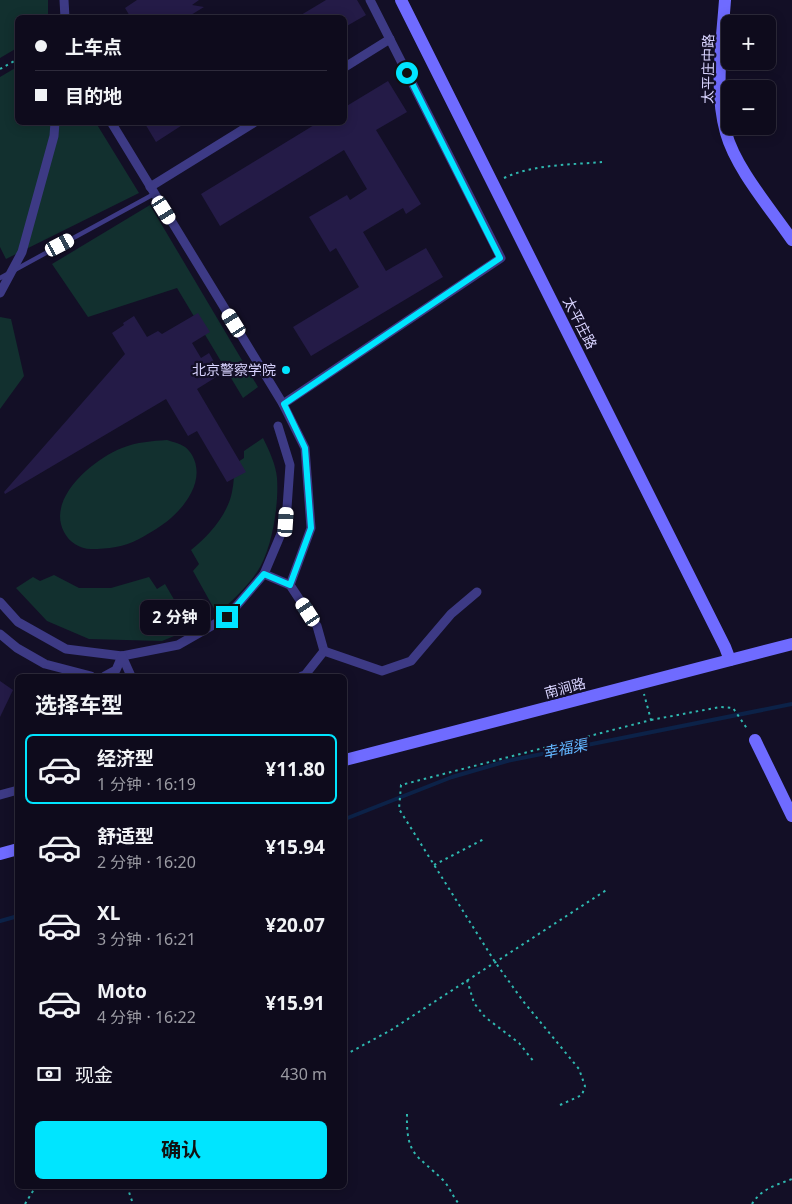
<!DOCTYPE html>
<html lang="zh">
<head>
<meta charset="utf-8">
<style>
  :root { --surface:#0e0b1c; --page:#171425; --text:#f1f3f6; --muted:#9b9ba3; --line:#2e2b3b; --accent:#00e5ff }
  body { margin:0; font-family:"Noto Sans","Noto Sans SC",sans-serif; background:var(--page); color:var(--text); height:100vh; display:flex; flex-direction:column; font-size:19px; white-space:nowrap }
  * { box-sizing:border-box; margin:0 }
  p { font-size:16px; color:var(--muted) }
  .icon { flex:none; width:28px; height:28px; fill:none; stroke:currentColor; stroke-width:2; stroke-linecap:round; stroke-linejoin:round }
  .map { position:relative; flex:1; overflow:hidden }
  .details { position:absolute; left:15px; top:674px; width:332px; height:515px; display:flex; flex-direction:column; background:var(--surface); border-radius:8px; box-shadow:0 2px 12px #0003,0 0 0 1px var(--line) }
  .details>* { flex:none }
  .top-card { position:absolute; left:15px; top:15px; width:332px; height:110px; border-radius:8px; box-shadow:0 2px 12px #0003,0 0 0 1px var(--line); display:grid; align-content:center; height:110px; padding:0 20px; background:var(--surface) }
  .controls { position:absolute; left:721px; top:15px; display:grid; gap:10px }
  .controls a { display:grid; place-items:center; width:55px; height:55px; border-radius:8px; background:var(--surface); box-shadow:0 2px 12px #0003,0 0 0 1px var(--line); font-size:25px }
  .end { position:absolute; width:22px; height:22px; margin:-11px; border:6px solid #00e5ff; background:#111; box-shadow:0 0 0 2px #111 }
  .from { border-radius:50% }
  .bubble { position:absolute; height:35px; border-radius:8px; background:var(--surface); box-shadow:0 2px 12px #0003,0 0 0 1px var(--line); font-size:16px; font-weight:700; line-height:35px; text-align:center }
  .car { position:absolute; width:15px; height:30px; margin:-15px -8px; border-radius:6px; box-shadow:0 0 4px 1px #0007; background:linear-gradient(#fff 24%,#345 0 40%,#fff 0 76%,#345 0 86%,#fff 0) }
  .top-card b { display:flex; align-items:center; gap:18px; height:48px; font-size:19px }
  .top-card b+b { border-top:1px solid var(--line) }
  .top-card i { width:12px; height:12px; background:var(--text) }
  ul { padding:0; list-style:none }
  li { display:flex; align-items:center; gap:15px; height:70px; margin:0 10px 8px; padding:0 10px; border:2px solid transparent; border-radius:8px }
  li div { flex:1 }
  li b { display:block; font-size:19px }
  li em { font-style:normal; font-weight:700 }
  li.on { border-color:var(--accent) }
  li>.icon { width:45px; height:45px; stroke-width:1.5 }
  h2 { padding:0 20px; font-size:22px; line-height:60px }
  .pay { display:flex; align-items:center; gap:12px; height:55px; padding:0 20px; font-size:19px }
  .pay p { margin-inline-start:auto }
  .action { display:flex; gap:10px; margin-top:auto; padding:10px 20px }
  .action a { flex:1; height:58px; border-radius:8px; background:var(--accent); color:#111; font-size:20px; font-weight:700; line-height:58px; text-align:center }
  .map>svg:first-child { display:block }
  .green { fill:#12302f }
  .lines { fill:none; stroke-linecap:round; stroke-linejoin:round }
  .stream { stroke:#0c2248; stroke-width:4 }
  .building { fill:#241b47 }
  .path { stroke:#2fb8b0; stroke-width:2; stroke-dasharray:2.5 4; stroke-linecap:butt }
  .lane { stroke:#3d3a85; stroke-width:4.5 }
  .street { stroke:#3d3a85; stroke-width:9 }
  .secondary { stroke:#6f6bff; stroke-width:12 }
  .route { stroke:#00e5ff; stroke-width:6 }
  .poi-dot { fill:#00e5ff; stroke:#130f26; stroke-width:2 }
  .labels { text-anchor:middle; stroke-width:4.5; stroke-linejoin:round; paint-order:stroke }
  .street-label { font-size:14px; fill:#d9d4ff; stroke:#130f26 }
  .poi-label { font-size:14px; fill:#d9d4ff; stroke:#130f26; text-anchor:end }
  .water-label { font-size:15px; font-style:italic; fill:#62b6ff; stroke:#130f26 }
</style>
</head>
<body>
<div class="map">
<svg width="792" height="1204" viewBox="0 0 792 1204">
  <rect width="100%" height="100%" fill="#130f26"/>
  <g class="green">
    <polygon points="0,0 48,0 48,17 18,18 17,48 0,58"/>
    <polygon points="17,67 18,122 96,123 139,193 6,259 0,247 0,77"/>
    <polygon points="150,205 258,387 243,398 177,288 88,317 52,264"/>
    <polygon points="0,317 11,319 24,376 0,409"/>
    <path d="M263,438C269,450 276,465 277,478C279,505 272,550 257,572C246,588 232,601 217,614L193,571L199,564L191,550C208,537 228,514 232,492C234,483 234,473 235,464L244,458V451Z"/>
    <path d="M167,440C173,442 179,443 185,447C188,449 190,452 192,455C205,478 188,503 171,518C162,526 150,533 139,539C124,547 108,549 91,549C80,549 69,542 64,532C46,498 94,459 122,448C137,442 152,441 167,440Z"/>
    <polygon points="54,575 79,588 111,588 149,577 157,589 165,584 191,629 162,641 89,639 47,621 16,588 33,577 40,581"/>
  </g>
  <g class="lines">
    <g class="stream">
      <polyline points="345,819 452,777 507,761 792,704"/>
      <polyline points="0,921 18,916"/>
    </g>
  </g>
  <g class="building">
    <polygon points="137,0 199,0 192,5 204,7 186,18 131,18 125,8"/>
    <polygon points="326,0 357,0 366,15 345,27 345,18 296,18"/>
    <polygon points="388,81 407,112 376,130 421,204 406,214 403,208 363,232 386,271 426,248 443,277 311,356 293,327 359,287 336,248 330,252 309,217 347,195 350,200 367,189 344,150 220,226 201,194 319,122 345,122 345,107"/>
    <polygon points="144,122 187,122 156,142"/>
    <polygon points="198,313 210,332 192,343 201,358 209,353 221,374 197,389 246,472 227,482 197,431 188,436 166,399 5,494 4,492 125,354 112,333 124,325 123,323 134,316 147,337 158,331 162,334"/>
    <polygon points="0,681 13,690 0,717"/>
  </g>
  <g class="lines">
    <g class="path">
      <polyline points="0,69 18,59"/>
      <path d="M504,178C534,164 570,165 602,162"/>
      <polyline points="651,720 720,707 733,708 748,730"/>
      <polyline points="434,865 484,839"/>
      <polyline points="467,980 474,1003 485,1017 519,1043 534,1062"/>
      <polyline points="345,1055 391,1030 608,889"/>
      <polyline points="560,1105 582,1095 585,1086 579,1069 523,1001 495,962 399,809 401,785 651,720 644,694"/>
      <path d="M407,1114C406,1157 417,1154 444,1181C450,1188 453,1197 459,1204"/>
      <polyline points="129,1186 129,1192 133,1204"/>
      <polyline points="25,1204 36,1186"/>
      <path d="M752,1204C761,1189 776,1185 792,1179"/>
    </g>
    <polyline class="lane" points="0,278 154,194"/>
    <g class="street">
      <polyline points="64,0 65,18"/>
      <polyline points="345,67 390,39"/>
      <polyline points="111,122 283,404 305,448 311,528 290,585"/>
      <polyline points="150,187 255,122"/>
      <polyline points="0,293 22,252 54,136 55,122"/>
      <polyline points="283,404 501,258 370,0"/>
      <polyline points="264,574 290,585 317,626 324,651 305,675 302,676"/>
      <polyline points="0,602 18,622 66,649 122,656 178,645 227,617 264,574 286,522 290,465 278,426"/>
      <polyline points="0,634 17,648 45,664 91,676"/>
      <polyline points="324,651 382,671 411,661 451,614 477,592"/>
      <polyline points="122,656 131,676"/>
      <polyline points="105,676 116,670 122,656"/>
      <polyline points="0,795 18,790"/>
    </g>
    <g class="secondary">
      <polyline points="401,0 725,647 730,660"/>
      <path d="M725,0C722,43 714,90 726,133C736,169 771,209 792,240"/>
      <polyline points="755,740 792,816"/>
      <polyline points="345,760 792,644"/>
      <polyline points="0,854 18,849"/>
    </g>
  </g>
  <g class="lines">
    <polyline class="route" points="227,617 264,574 290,585 311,528 305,448 284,404 500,258 407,73"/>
  </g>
  <circle class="poi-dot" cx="286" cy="370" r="5"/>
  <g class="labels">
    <g class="street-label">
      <text transform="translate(708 69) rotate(-89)" y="5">太平庄中路</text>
      <text transform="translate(580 323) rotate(63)" y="5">太平庄路</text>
      <text transform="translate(565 688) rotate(-15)" y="5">南涧路</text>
    </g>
    <g class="poi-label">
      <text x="276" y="375">北京警察学院</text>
    </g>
    <g class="water-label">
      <text transform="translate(565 749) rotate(-11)" y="5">幸福渠</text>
    </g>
  </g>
</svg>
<div class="controls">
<a>+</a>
<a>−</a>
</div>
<i class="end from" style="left:407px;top:73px"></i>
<i class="end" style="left:227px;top:617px"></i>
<div class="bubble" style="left:140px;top:600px;width:70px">2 分钟</div>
<i class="car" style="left:164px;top:210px;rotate:148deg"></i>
<i class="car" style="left:60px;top:245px;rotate:62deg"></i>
<i class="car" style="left:234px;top:323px;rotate:328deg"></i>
<i class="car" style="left:286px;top:522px;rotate:4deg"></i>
<i class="car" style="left:308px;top:612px;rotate:327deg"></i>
<div class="top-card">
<b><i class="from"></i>上车点</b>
<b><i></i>目的地</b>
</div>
<section class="details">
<h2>选择车型</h2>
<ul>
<li class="on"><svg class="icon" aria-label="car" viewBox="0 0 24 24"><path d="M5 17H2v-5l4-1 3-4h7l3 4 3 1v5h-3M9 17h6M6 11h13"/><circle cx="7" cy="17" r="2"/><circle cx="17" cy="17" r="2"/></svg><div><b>经济型</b><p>1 分钟 · 16:19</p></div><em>¥11.80</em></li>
<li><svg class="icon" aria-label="car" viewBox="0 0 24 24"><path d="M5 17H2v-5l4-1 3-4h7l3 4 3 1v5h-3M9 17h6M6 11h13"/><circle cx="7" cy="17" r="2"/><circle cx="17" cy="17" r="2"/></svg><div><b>舒适型</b><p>2 分钟 · 16:20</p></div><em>¥15.94</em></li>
<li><svg class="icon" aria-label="car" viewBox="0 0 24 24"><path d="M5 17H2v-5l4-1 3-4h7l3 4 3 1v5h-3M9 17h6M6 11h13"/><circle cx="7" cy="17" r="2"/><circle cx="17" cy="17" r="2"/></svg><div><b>XL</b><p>3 分钟 · 16:21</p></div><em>¥20.07</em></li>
<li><svg class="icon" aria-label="car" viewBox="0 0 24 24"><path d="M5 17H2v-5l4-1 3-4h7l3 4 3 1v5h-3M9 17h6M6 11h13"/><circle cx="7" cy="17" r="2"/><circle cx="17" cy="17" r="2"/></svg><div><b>Moto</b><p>4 分钟 · 16:22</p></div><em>¥15.91</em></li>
</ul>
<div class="pay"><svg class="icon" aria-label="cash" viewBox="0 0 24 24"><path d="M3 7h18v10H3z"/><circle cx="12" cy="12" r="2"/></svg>现金<p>430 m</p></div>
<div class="action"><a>确认</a></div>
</section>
</div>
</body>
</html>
